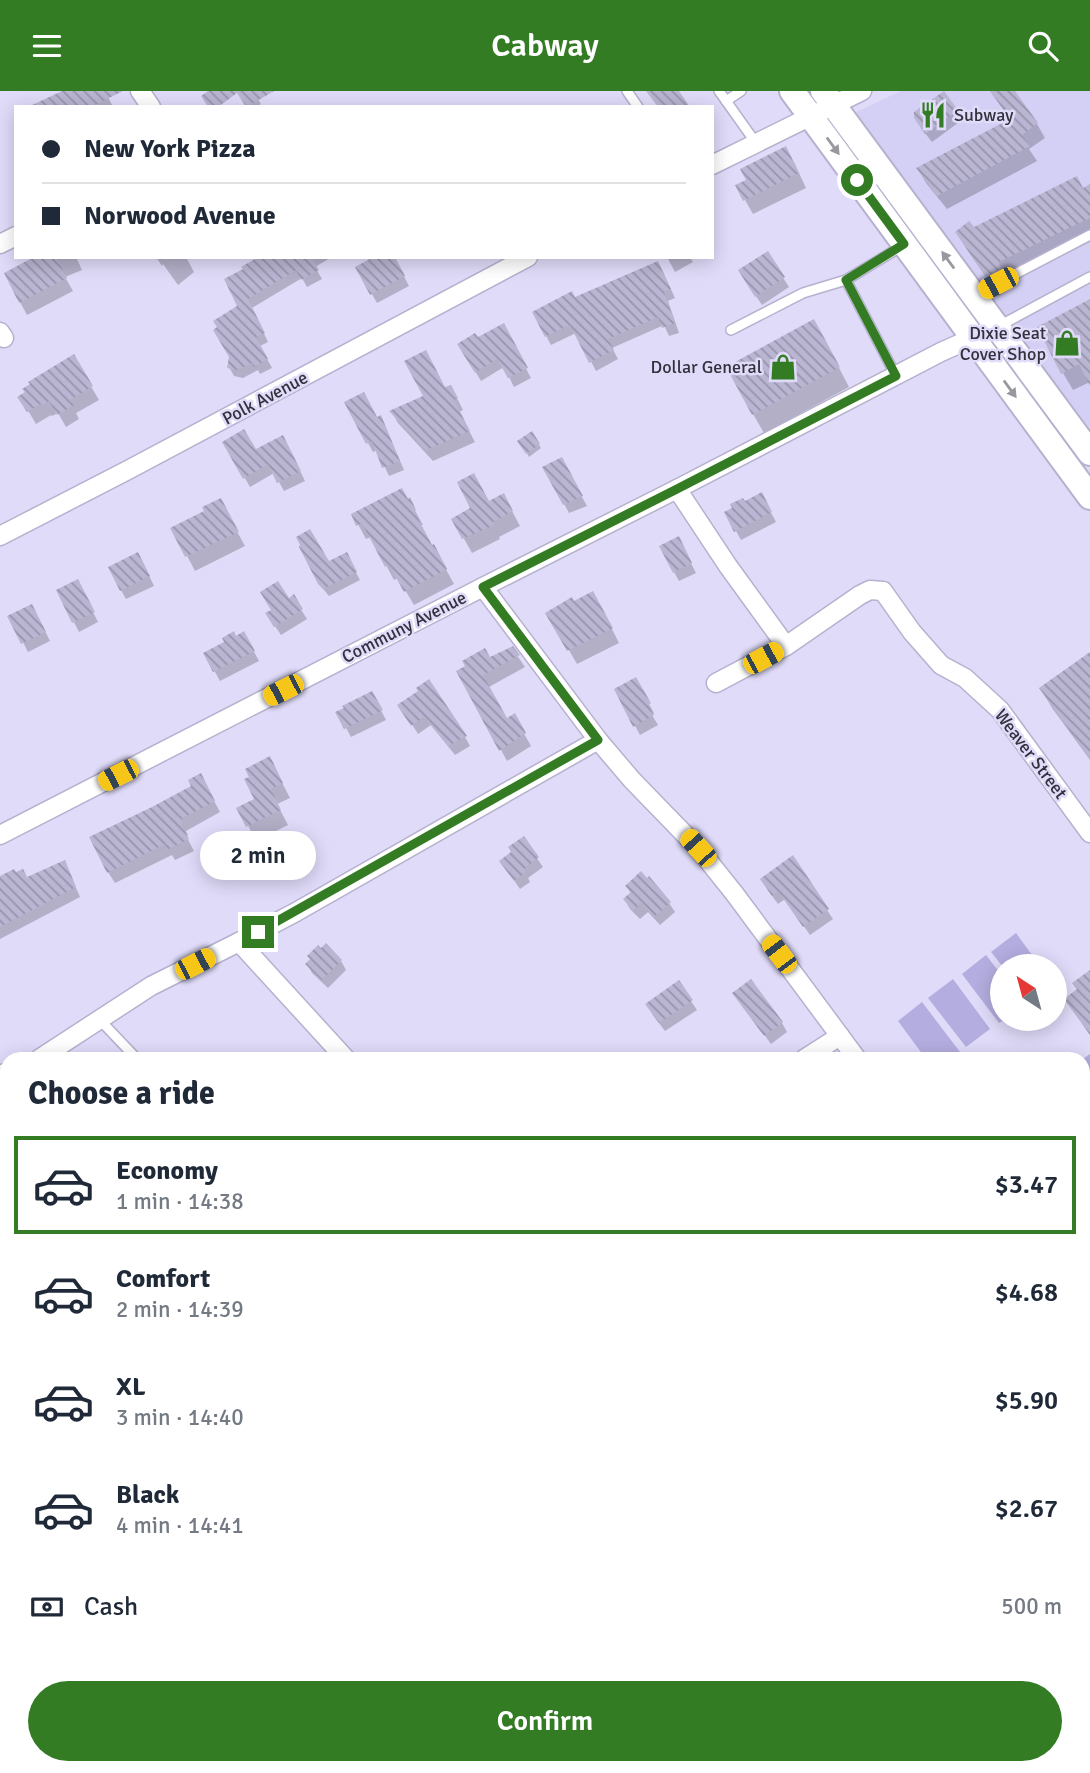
<!DOCTYPE html>
<html lang="en">
<head>
<meta charset="utf-8">
<style>
  :root { --surface:#fff; --page:#f6f6f7; --text:#1f2937; --muted:#747a83; --line:#e0e1e3; --accent:#337c23 }
  body { margin:0; font-family:Signika,sans-serif; background:var(--page); color:var(--text); height:100vh; display:flex; flex-direction:column; font-size:26px; white-space:nowrap }
  * { box-sizing:border-box; margin:0 }
  p { font-size:23px; color:var(--muted) }
  .icon { flex:none; width:38px; height:38px; fill:none; stroke:currentColor; stroke-width:2; stroke-linecap:round; stroke-linejoin:round }
  .map { position:relative; flex:1; overflow:hidden }
  .sheet { position:absolute; left:0px; top:961px; width:1090px; height:723px; display:flex; flex-direction:column; background:var(--surface); border-radius:21px 21px 0 0; box-shadow:0 4px 18px #0003 }
  .sheet>* { flex:none }
  .banner { position:absolute; left:14px; top:14px; width:700px; height:154px; border-radius:0px; box-shadow:0 4px 18px #0003; display:grid; align-content:center; height:154px; padding:0 28px; background:var(--surface) }
  .needle { width:46px; rotate:324deg }
  .buttons { position:absolute; left:990px; top:863px; display:grid; gap:14px }
  .buttons a { display:grid; place-items:center; width:77px; height:77px; border-radius:50%; background:var(--surface); box-shadow:0 4px 18px #0003; font-size:35px }
  .end { position:absolute; width:32px; height:32px; margin:-16px; border:9px solid #337c23; background:#fff; box-shadow:0 0 0 4px #fff }
  .from { border-radius:50% }
  .bubble { position:absolute; height:49px; border-radius:24px; background:var(--surface); box-shadow:0 4px 18px #0003; font-size:23px; font-weight:600; line-height:49px; text-align:center }
  .car { position:absolute; width:21px; height:42px; margin:-21px -10px; border-radius:9px; box-shadow:0 0 5px 2px #0007; background:linear-gradient(#f5c518 24%,#345 0 40%,#f5c518 0 76%,#345 0 86%,#f5c518 0) }
  .banner b { display:flex; align-items:center; gap:24px; height:66px; font-size:26px }
  .banner b+b { border-top:2px solid var(--line) }
  .banner i { width:18px; height:18px; background:var(--text) }
  ul { padding:0; list-style:none }
  li { display:flex; align-items:center; gap:21px; height:98px; margin:0 14px 10px; padding:0 14px; border:4px solid transparent; border-radius:0px }
  li div { flex:1 }
  li b { display:block; font-size:26px }
  li em { font-style:normal; font-weight:600 }
  li.on { border-color:var(--accent) }
  li>.icon { width:63px; height:63px; stroke-width:1.5 }
  h2 { padding:0 28px; font-size:32px; line-height:84px }
  .pay { display:flex; align-items:center; gap:18px; height:77px; padding:0 28px; font-size:26px }
  .pay p { margin-inline-start:auto }
  .cta { display:flex; gap:14px; margin-top:auto; padding:14px 28px }
  .cta a { flex:1; height:80px; border-radius:42px; background:var(--accent); color:#fff; font-size:28px; font-weight:600; line-height:80px; text-align:center }
  header { display:flex; justify-content:space-between; align-items:center; height:91px; padding:0 28px; background:var(--accent); color:#fff; font-size:32px; font-weight:600 }
  .map>svg:first-child { display:block }
  .built { fill:#d4d0f5 }
  .grass { fill:#b4aee0 }
  .shadow { fill:#0003 }
  .building { fill:url(#building-back-hatch) }
  .lines { fill:none; stroke-linecap:round; stroke-linejoin:round }
  .lane-casing { stroke:#b5b1ce; stroke-width:12 }
  .street-casing { stroke:#b5b1ce; stroke-width:21 }
  .secondary-casing { stroke:#b5b1ce; stroke-width:28 }
  .lane { stroke:#fff; stroke-width:9 }
  .street { stroke:#fff; stroke-width:18 }
  .secondary { stroke:#fff; stroke-width:24 }
  .oneway { fill:#98989e }
  .route { stroke:#337c23; stroke-width:9 }
  .labels { text-anchor:middle; stroke-width:5; stroke-linejoin:round; paint-order:stroke }
  .poi-label { font-size:18px; fill:#32313c; stroke:#dfdbf9; text-anchor:end }
  .street-label { font-size:18px; fill:#32313c; stroke:#dfdbf9 }
</style>
</head>
<body>
<header><svg class="icon" aria-label="menu" viewBox="0 0 24 24"><path d="M4 6h16M4 12h16M4 18h16"/></svg>Cabway<svg class="icon" aria-label="search" viewBox="0 0 24 24"><circle cx="10" cy="10" r="6"/><path d="M15 15l6 6"/></svg></header>
<div class="map">
<svg width="1090" height="1682" viewBox="0 0 1090 1682">
  <defs>
    <pattern id="building-back-hatch" width="6" height="6" patternUnits="userSpaceOnUse" patternTransform="scale(1.75)"><rect width="6" height="6" fill="#b9b5d2"/><path d="M-1 5l2 2M0 0l6 6M5-1l2 2" fill="none" stroke="#9794ac"/></pattern>
  </defs>
  <rect width="100%" height="100%" fill="#dfdbf9"/>
  <polygon class="built" points="901,0 1090,0 1090,342 854,22"/>
  <g class="grass">
    <polygon points="1016,842 1040,875 1003,876 991,861"/>
    <polygon points="986,864 1003,886 1003,928 1006,928 999,932 962,883"/>
    <polygon points="953,888 990,938 966,956 928,907"/>
    <polygon points="922,911 960,961 951,968 926,968 898,930"/>
    <polygon points="1090,963 1090,1188 1083,1179 1083,968"/>
  </g>
  <g class="shadow">
    <polygon points="81,0 105,0 113,16 47,16"/>
    <polygon points="238,0 253,0 261,13 256,16 247,16"/>
    <polygon points="990,0 1013,0 1037,33 1045,47 1029,58 1037,70 947,118 926,92 918,78 1011,29"/>
    <polygon points="943,2 962,29 932,51 921,37"/>
    <polygon points="794,71 806,97 753,123 745,109 748,90"/>
    <polygon points="1090,95 1090,151 1008,191 1011,197 999,205 968,160 957,141 973,138"/>
    <polygon points="767,162 789,196 762,214 745,189"/>
    <polygon points="38,166 76,166 82,179 65,186 73,200 27,224 20,211"/>
    <polygon points="156,166 186,166 194,181 178,194 163,173 162,175"/>
    <polygon points="262,166 332,166 315,176 322,188 307,196 302,187 252,217 268,251 260,255 272,277 260,283 258,279 243,287 234,285 229,276 245,179"/>
    <polygon points="394,166 409,195 377,212 357,177"/>
    <polygon points="667,166 690,166 693,171 675,181"/>
    <polygon points="663,181 675,207 668,210 679,242 669,245 664,234 612,257 618,268 596,280 576,242 551,254 534,222"/>
    <polygon points="1090,210 1090,291 1073,299 1063,282"/>
    <polygon points="503,234 531,287 514,296 504,276 481,290 460,254 477,248"/>
    <polygon points="825,250 849,296 764,342 753,323"/>
    <polygon points="73,265 99,309 76,322 79,328 66,336 58,322 52,325 51,324 36,333 20,306"/>
    <polygon points="445,299 457,307 463,319 459,321 475,351 433,370 398,332 392,321"/>
    <polygon points="346,312 377,328 381,326 404,379 389,385 377,359 373,361"/>
    <polygon points="531,342 541,357 529,366 520,350"/>
    <polygon points="224,351 255,360 288,355 305,390 284,400 274,382 250,396"/>
    <polygon points="561,368 587,415 569,422 545,377"/>
    <polygon points="761,403 776,431 741,449 726,422"/>
    <polygon points="504,405 520,435 499,446 500,448 472,462 453,428"/>
    <polygon points="409,409 423,434 421,434 432,456 433,455 454,493 414,514 398,487 394,489 371,446 366,448 353,424"/>
    <polygon points="228,424 245,455 195,480 173,438"/>
    <polygon points="683,457 696,482 679,490 674,481"/>
    <polygon points="346,463 360,489 329,505 319,493 328,472"/>
    <polygon points="143,472 154,495 126,508 121,499"/>
    <polygon points="82,499 98,531 79,541 58,500"/>
    <polygon points="293,506 307,528 281,544 267,523"/>
    <polygon points="573,512 601,516 619,552 577,573 548,523"/>
    <polygon points="37,524 50,550 28,561 10,526"/>
    <polygon points="244,542 259,570 220,590 205,563"/>
    <polygon points="512,557 525,576 489,596 506,629 514,625 531,655 507,670 459,581"/>
    <polygon points="1090,563 1090,669 1052,617 1041,598"/>
    <polygon points="635,588 654,622 652,624 658,634 640,644 616,599"/>
    <polygon points="372,602 386,629 351,646 338,622"/>
    <polygon points="400,614 465,646 470,655 455,664 431,634 418,643"/>
    <polygon points="277,682 290,707 277,713 288,734 256,750 239,717 256,708"/>
    <polygon points="206,695 220,721 186,740 188,744 186,745 194,760 175,769 172,764 115,792 108,781"/>
    <polygon points="523,747 543,776 528,787 530,791 520,798 507,779 513,761"/>
    <polygon points="792,767 833,828 810,844 785,808 778,813 767,798"/>
    <polygon points="69,781 80,806 0,848 0,787 27,788"/>
    <polygon points="627,795 669,812 675,821 660,834 648,821 640,828 630,818 625,809 631,803"/>
    <polygon points="311,869 341,870 346,879 328,897 312,882 307,873"/>
    <polygon points="678,891 697,919 665,940 652,923"/>
    <polygon points="740,911 782,932 787,941 771,953"/>
    <polygon points="0,1028 7,1035 7,1107 0,1100"/>
    <polygon points="7,1165 7,1271 4,1274 7,1282 0,1289 0,1172"/>
    <polygon points="5,1316 7,1318 7,1365 0,1372 0,1322"/>
    <polygon points="1083,1330 1090,1339 1090,1419 1083,1424"/>
    <polygon points="1090,1468 1090,1567 1083,1558 1083,1472"/>
    <polygon points="7,1504 7,1554 0,1546 0,1509"/>
    <polygon points="7,1572 7,1610 0,1603 0,1588 4,1582 1,1577"/>
    <polygon points="1090,1601 1090,1613 1085,1605"/>
    <polygon points="337,1676 357,1676 361,1682 329,1682"/>
    <polygon points="493,1676 507,1676 511,1682 498,1682"/>
    <polygon points="602,1676 653,1676 648,1682 608,1682"/>
    <polygon points="722,1676 750,1676 743,1682 726,1682"/>
    <polygon points="835,1676 856,1676 860,1682 839,1682"/>
    <polygon points="885,1676 927,1676 931,1682 889,1682"/>
    <polygon points="990,1676 1028,1676 1032,1682 994,1682"/>
  </g>
  <g class="building">
    <polygon points="62,0 123,0 91,16 28,16"/>
    <polygon points="208,0 274,0 247,16 246,16 237,2 218,16 208,16 201,5"/>
    <polygon points="646,0 679,0 690,16 658,16"/>
    <polygon points="944,0 958,19 925,43 914,27 914,21"/>
    <polygon points="990,0 1015,0 1038,32 1022,44 1030,55 937,105 916,77 1010,28"/>
    <polygon points="786,55 799,82 743,110 735,94 746,89 740,78"/>
    <polygon points="1077,85 1083,97 1090,93 1090,127 999,171 1001,177 987,187 955,141 969,130 974,136"/>
    <polygon points="768,160 785,186 755,206 738,179"/>
    <polygon points="34,166 56,166 67,187 19,212 4,182"/>
    <polygon points="258,166 318,166 313,169 319,179 301,189 296,179 248,208 265,242 256,246 268,268 254,276 252,272 237,279 227,277 229,266 213,239 217,236 213,230 237,215 224,188 243,178 241,176"/>
    <polygon points="373,166 395,166 405,185 370,204 355,176"/>
    <polygon points="658,170 671,198 664,201 675,232 662,237 658,226 608,248 614,259 589,272 570,234 545,246 532,221 572,200 575,206"/>
    <polygon points="1090,208 1090,295 1079,273 1061,283 1037,236"/>
    <polygon points="814,228 840,276 752,324 726,276"/>
    <polygon points="504,232 528,277 508,287 497,268 475,282 457,253 475,242 478,246"/>
    <polygon points="426,259 445,296 451,294 458,307 454,309 470,340 426,359 389,320 423,305 404,270"/>
    <polygon points="74,263 93,295 70,309 74,314 57,324 49,310 43,314 42,312 27,321 17,306 25,301 22,298 30,293 28,291"/>
    <polygon points="364,301 377,326 381,324 400,370 382,377 372,350 366,353 344,311"/>
    <polygon points="244,338 256,358 283,344 301,380 277,392 268,373 243,388 222,351"/>
    <polygon points="532,340 540,353 526,363 517,350"/>
    <polygon points="562,366 583,405 563,414 542,376"/>
    <polygon points="474,382 489,410 504,402 513,420 493,431 494,434 462,448 451,428 470,417 457,391"/>
    <polygon points="402,397 408,408 410,406 416,419 414,420 432,454 434,453 447,478 404,501 389,474 385,476 362,432 356,435 351,423"/>
    <polygon points="762,401 772,421 734,441 724,421 732,417 730,413 743,407 745,410"/>
    <polygon points="221,407 239,441 185,466 170,437 204,420 202,416"/>
    <polygon points="310,438 329,470 347,461 357,481 323,498 318,493 299,456 300,454 296,446"/>
    <polygon points="679,445 692,472 673,482 659,455"/>
    <polygon points="138,461 150,485 120,500 108,476"/>
    <polygon points="78,488 95,521 72,532 56,499"/>
    <polygon points="278,490 289,507 294,503 303,518 274,536 265,522 271,519 260,501"/>
    <polygon points="593,500 613,537 567,560 545,522 572,506 574,510"/>
    <polygon points="32,513 46,541 21,553 7,525"/>
    <polygon points="234,540 236,545 244,540 255,560 213,581 203,562 224,551 222,547"/>
    <polygon points="513,555 520,564 483,584 507,627 515,622 526,642 499,660 456,580 465,575 462,570 485,557 490,566"/>
    <polygon points="1090,561 1090,668 1039,597"/>
    <polygon points="636,586 651,612 648,614 654,624 633,636 614,598"/>
    <polygon points="429,588 467,645 448,655 424,626 411,635 397,614 418,600 416,597"/>
    <polygon points="372,600 383,619 344,638 335,621 344,617 342,615"/>
    <polygon points="270,665 283,692 271,698 281,719 246,736 236,717 254,708 244,688 249,686 245,678"/>
    <polygon points="201,682 215,710 181,728 183,732 181,733 189,748 167,759 165,753 107,782 89,746 152,716 191,695 188,689"/>
    <polygon points="524,745 539,766 524,778 526,781 514,790 499,770 511,761 508,756"/>
    <polygon points="793,764 829,818 803,836 778,800 772,805 760,788"/>
    <polygon points="65,769 76,796 0,836 0,785 14,778 16,781 23,778 27,786"/>
    <polygon points="641,780 647,787 649,785 671,811 654,826 641,812 633,820 623,808 631,801 625,795"/>
    <polygon points="326,852 342,869 322,889 305,873 310,868 307,865 318,854 321,857"/>
    <polygon points="1090,879 1090,944 1064,908 1077,898 1072,892"/>
    <polygon points="751,888 783,931 764,945 732,902"/>
    <polygon points="679,889 693,909 659,932 645,913"/>
  </g>
  <g class="lines">
    <g class="lane-casing">
      <g id="lane">
        <polyline points="627,0 638,16"/>
        <polyline points="719,0 756,52"/>
        <polyline points="726,10 741,0"/>
        <polyline points="977,203 1090,144"/>
        <polyline points="999,235 1090,186"/>
        <polyline points="731,239 803,202 846,189"/>
        <polyline points="896,285 846,189 902,155"/>
        <polyline points="99,928 137,968"/>
      </g>
    </g>
    <g class="street-casing">
      <g id="street">
        <polyline points="140,0 151,16"/>
        <polyline points="712,74 862,0"/>
        <polyline points="0,153 16,145"/>
        <polyline points="0,241 4,247"/>
        <polyline points="677,398 728,475 786,555"/>
        <polyline points="0,445 128,379 528,166"/>
        <polyline points="483,496 598,649 632,689 698,757 734,802 857,968"/>
        <polyline points="716,592 786,555 860,504 870,499 883,500 912,541 941,574 965,587 1000,619 1090,742"/>
        <polyline points="0,744 483,496 677,398 941,261 997,236"/>
        <polyline points="239,851 346,968"/>
        <polyline points="39,968 151,895 239,851 296,821 598,649"/>
        <polyline points="804,968 840,945"/>
        <polyline points="0,983 7,982"/>
        <polyline points="1083,1276 1090,1285"/>
        <polyline points="1083,1661 1090,1670"/>
        <polyline points="586,1676 592,1682"/>
        <polyline points="146,1682 153,1676"/>
      </g>
    </g>
    <g class="secondary-casing">
      <g id="secondary">
        <polyline points="792,0 1090,406"/>
        <polyline points="823,0 1090,362"/>
        <polyline points="1083,1433 1090,1428"/>
        <polyline points="0,1434 7,1440"/>
        <polyline points="256,1676 262,1682"/>
        <polyline points="757,1682 764,1676"/>
      </g>
    </g>
    <use href="#lane" class="lane"/>
    <use href="#street" class="street"/>
    <use href="#secondary" class="secondary"/>
  </g>
  <defs><path id="oneway-solid" d="M-6-.8H1V-3.2L6.5 0L1 3.2V.8H-6Z" transform="scale(1.75)"/></defs>
  <g class="oneway">
    <use href="#oneway-solid" transform="translate(833 55) rotate(54)"/>
    <use href="#oneway-solid" transform="translate(948 169) rotate(-126)"/>
    <use href="#oneway-solid" transform="translate(1010 298) rotate(54)"/>
  </g>
  <g class="lines">
    <polyline class="route" points="258,841 598,649 483,496 677,398 896,285 846,189 904,153 857,89"/>
  </g>
  <defs>
    <g id="restaurant-bare" transform="scale(2.1)"><path d="M-5-6h1v4h1v-4h1v4h1v-4h1v5L-1.5 .5V6h-2V.5L-5-1ZM5-6V6H3V1.5H1.5Q1.5-4 5-6Z" fill="#337c23" stroke="#dfdbf9" stroke-width="2.5" paint-order="stroke"/></g>
    <g id="shop-bare" transform="scale(2.1)"><path d="M-5-2.5h2.3a2.7 3.5 0 0 1 5.4 0H5L5.5 6h-11ZM-1.5-2.5h3a1.5 2.3 0 0 0-3 0Z" fill="#337c23" stroke="#dfdbf9" stroke-width="2.5" paint-order="stroke"/></g>
  </defs>
  <g fill-rule="evenodd">
    <use href="#restaurant-bare" x="933" y="24"/>
    <use href="#shop-bare" x="1067" y="252"/>
    <use href="#shop-bare" x="783" y="276"/>
  </g>
  <g class="labels">
    <g class="poi-label">
      <text x="954" y="30" text-anchor="start">Subway</text>
      <text x="1046" y="248">Dixie Seat<tspan x="1046" dy="21">Cover Shop</tspan></text>
      <text x="762" y="282">Dollar General</text>
    </g>
    <g class="street-label">
      <text transform="translate(265 307) rotate(-28)" y="6">Polk Avenue</text>
      <text transform="translate(404 536) rotate(-27)" y="6">Communy Avenue</text>
      <text transform="translate(1031 663) rotate(53)" y="6">Weaver Street</text>
    </g>
  </g>
</svg>
<div class="buttons">
<a><svg class="needle" viewBox="-14 -14 28 28"><path d="M0-13l5 13h-10z" fill="#e53935"/><path d="M0 13l5-13h-10z" fill="#747a83"/></svg></a>
</div>
<i class="end from" style="left:857px;top:89px"></i>
<i class="end" style="left:258px;top:841px"></i>
<div class="bubble" style="left:200px;top:740px;width:116px">2 min</div>
<i class="car" style="left:998px;top:192px;rotate:242deg"></i>
<i class="car" style="left:763px;top:567px;rotate:62deg"></i>
<i class="car" style="left:283px;top:599px;rotate:243deg"></i>
<i class="car" style="left:118px;top:684px;rotate:243deg"></i>
<i class="car" style="left:698px;top:757px;rotate:318deg"></i>
<i class="car" style="left:779px;top:863px;rotate:323deg"></i>
<i class="car" style="left:195px;top:873px;rotate:63deg"></i>
<div class="banner">
<b><i class="from"></i>New York Pizza</b>
<b><i></i>Norwood Avenue</b>
</div>
<section class="sheet">
<h2>Choose a ride</h2>
<ul>
<li class="on"><svg class="icon" aria-label="car" viewBox="0 0 24 24"><path d="M5 17H2v-5l4-1 3-4h7l3 4 3 1v5h-3M9 17h6M6 11h13"/><circle cx="7" cy="17" r="2"/><circle cx="17" cy="17" r="2"/></svg><div><b>Economy</b><p>1 min · 14:38</p></div><em>$3.47</em></li>
<li><svg class="icon" aria-label="car" viewBox="0 0 24 24"><path d="M5 17H2v-5l4-1 3-4h7l3 4 3 1v5h-3M9 17h6M6 11h13"/><circle cx="7" cy="17" r="2"/><circle cx="17" cy="17" r="2"/></svg><div><b>Comfort</b><p>2 min · 14:39</p></div><em>$4.68</em></li>
<li><svg class="icon" aria-label="car" viewBox="0 0 24 24"><path d="M5 17H2v-5l4-1 3-4h7l3 4 3 1v5h-3M9 17h6M6 11h13"/><circle cx="7" cy="17" r="2"/><circle cx="17" cy="17" r="2"/></svg><div><b>XL</b><p>3 min · 14:40</p></div><em>$5.90</em></li>
<li><svg class="icon" aria-label="car" viewBox="0 0 24 24"><path d="M5 17H2v-5l4-1 3-4h7l3 4 3 1v5h-3M9 17h6M6 11h13"/><circle cx="7" cy="17" r="2"/><circle cx="17" cy="17" r="2"/></svg><div><b>Black</b><p>4 min · 14:41</p></div><em>$2.67</em></li>
</ul>
<div class="pay"><svg class="icon" aria-label="cash" viewBox="0 0 24 24"><path d="M3 7h18v10H3z"/><circle cx="12" cy="12" r="2"/></svg>Cash<p>500 m</p></div>
<div class="cta"><a>Confirm</a></div>
</section>
</div>
</body>
</html>
